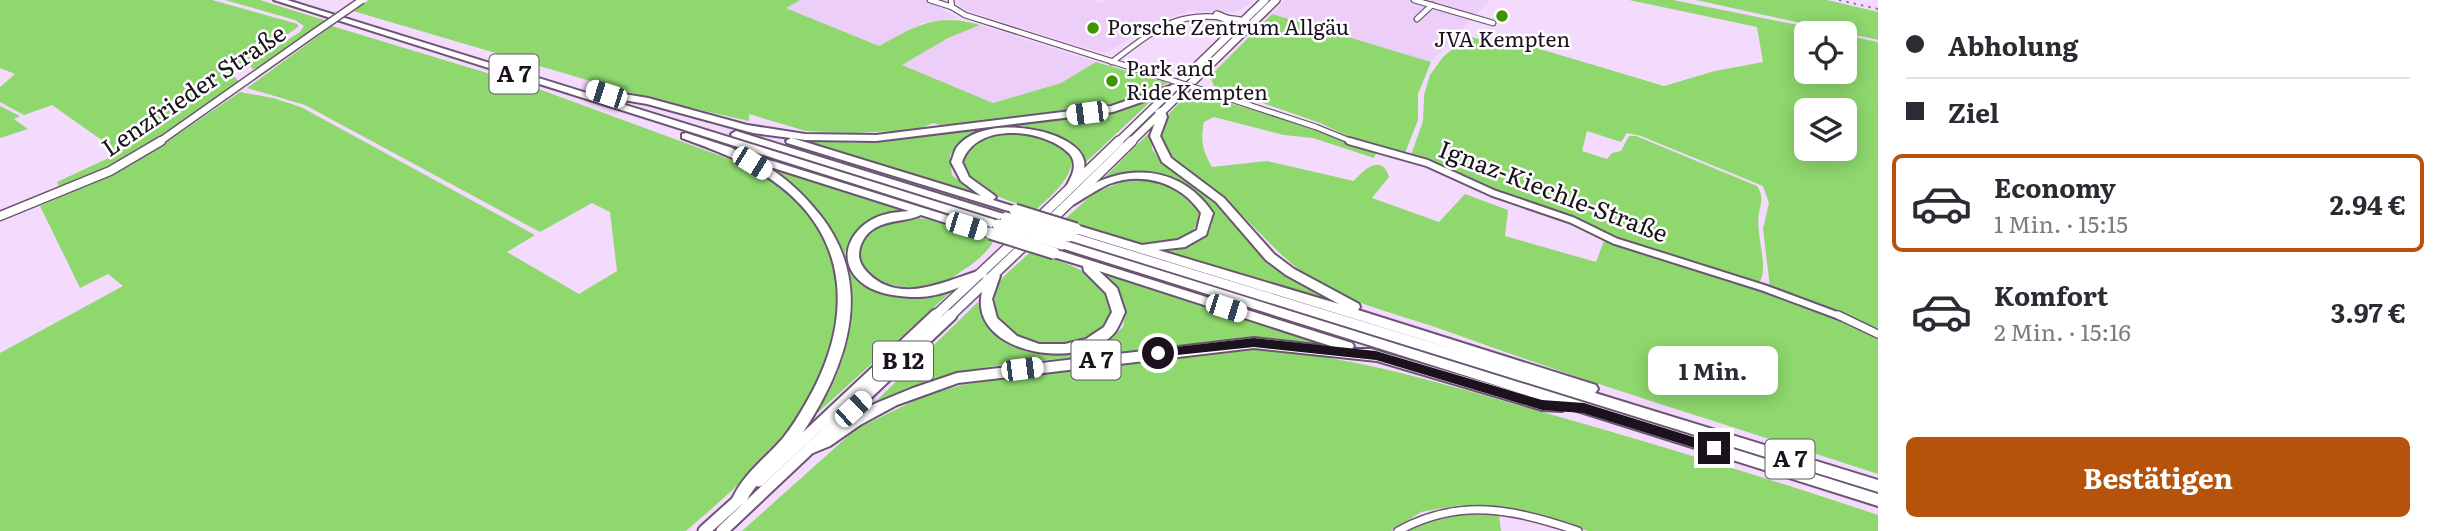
<!DOCTYPE html>
<html lang="de">
<head>
<meta charset="utf-8">
<style>
  :root { --surface:#fff; --page:#f2f2f3; --text:#2b2b33; --muted:#7c7c81; --line:#e1e1e2; --accent:#b45309 }
  body { margin:0; font-family:Literata,serif; background:var(--page); color:var(--text); height:100vh; display:flex; flex-direction:column; font-size:26px; white-space:nowrap }
  * { box-sizing:border-box; margin:0 }
  p { font-size:23px; color:var(--muted) }
  .icon { flex:none; width:38px; height:38px; fill:none; stroke:currentColor; stroke-width:2; stroke-linecap:round; stroke-linejoin:round }
  .map { position:relative; flex:1; overflow:hidden }
  .sheet { display:flex; flex-direction:column; background:var(--surface); width:560px }
  .sheet>* { flex:none }
  .banner { display:grid; align-content:center; height:154px; padding:0 28px; background:var(--surface) }
  .fabs { position:absolute; left:1794px; top:21px; display:grid; gap:14px }
  .fabs a { display:grid; place-items:center; width:63px; height:63px; border-radius:10px; background:var(--surface); box-shadow:0 4px 18px #0003; font-size:35px }
  .end { position:absolute; width:32px; height:32px; margin:-16px; border:9px solid #1b121e; background:#fff; box-shadow:0 0 0 4px #fff }
  .from { border-radius:50% }
  .bubble { position:absolute; height:49px; border-radius:10px; background:var(--surface); box-shadow:0 4px 18px #0003; font-size:23px; font-weight:700; line-height:49px; text-align:center }
  .car { position:absolute; width:21px; height:42px; margin:-21px -10px; border-radius:9px; box-shadow:0 0 5px 2px #0007; background:linear-gradient(#fff 24%,#345 0 40%,#fff 0 76%,#345 0 86%,#fff 0) }
  .banner b { display:flex; align-items:center; gap:24px; height:66px; font-size:26px }
  .banner b+b { border-top:2px solid var(--line) }
  .banner i { width:18px; height:18px; background:var(--text) }
  ul { padding:0; list-style:none }
  li { display:flex; align-items:center; gap:21px; height:98px; margin:0 14px 10px; padding:0 14px; border:4px solid transparent; border-radius:10px }
  li div { flex:1 }
  li b { display:block; font-size:26px }
  li em { font-style:normal; font-weight:700 }
  li.current { border-color:var(--accent) }
  li>.icon { width:63px; height:63px; stroke-width:1.5 }
  .cta { display:flex; gap:14px; margin-top:auto; padding:14px 28px }
  .cta a { flex:1; height:80px; border-radius:10px; background:var(--accent); color:#fff; font-size:28px; font-weight:700; line-height:80px; text-align:center }
  main { display:flex; flex:1; min-height:0 }
  .map>svg:first-child { display:block }
  .built { fill:#edcef8 }
  .green { fill:#8ed86e; fill-rule:evenodd }
  .lines { fill:none; stroke-linecap:round; stroke-linejoin:round }
  .minor-far2-casing { stroke:#6c5573; stroke-width:7 }
  .minor-far1-casing { stroke:#6c5573; stroke-width:10 }
  .minor-casing { stroke:#6c5573; stroke-width:10 }
  .tertiary-far1-casing { stroke:#6c5573; stroke-width:9 }
  .tertiary-casing { stroke:#6c5573; stroke-width:11 }
  .primary-far2-casing { stroke:#6c5573; stroke-width:10 }
  .primary-far1-casing { stroke:#6c5573; stroke-width:12 }
  .primary-casing { stroke:#6c5573; stroke-width:15 }
  .motorway-casing { stroke:#6c5573; stroke-width:4 }
  .minor-far2 { stroke:#fff; stroke-width:4.5 }
  .minor-far1 { stroke:#fff; stroke-width:6 }
  .minor { stroke:#fff; stroke-width:7 }
  .tertiary-far1 { stroke:#fff; stroke-width:6 }
  .tertiary { stroke:#fff; stroke-width:8 }
  .primary-far2 { stroke:#fff; stroke-width:7 }
  .primary-far1 { stroke:#fff; stroke-width:9 }
  .primary { stroke:#fff; stroke-width:11 }
  .motorway { fill:#fff; fill-rule:evenodd }
  .rail { stroke:#8a7990; stroke-width:2; stroke-dasharray:2.5 5; stroke-linecap:butt }
  .minor-bridge-casing { stroke:#6c5573; stroke-width:7; stroke-linecap:butt }
  .tertiary-bridge-casing { stroke:#6c5573; stroke-width:9; stroke-linecap:butt }
  .motorway-bridge-casing { stroke:#6c5573; stroke-width:15; stroke-linecap:butt }
  .minor-bridge { stroke:#fff; stroke-width:4.5 }
  .tertiary-bridge { stroke:#fff; stroke-width:6 }
  .motorway-bridge { stroke:#fff; stroke-width:11 }
  .route { fill:#1b121e }
  .poi-dot { fill:#409400; stroke:#fff; stroke-width:2.5 }
  .labels { text-anchor:middle; stroke-width:5; stroke-linejoin:round; paint-order:stroke }
  .far-poi-label { font-size:21px; fill:#1b121e; stroke:#fff; text-anchor:start }
  .shield { fill:#fff; stroke:#5f5962; stroke-width:2 }
  .shield-label { font-size:23px; font-weight:bold; fill:#1b121e }
  .street-label { font-size:24px; fill:#1b121e; stroke:#fff }
</style>
</head>
<body>
<main>
<div class="map">
<svg width="1878" height="531" viewBox="0 0 1878 531">
  <rect width="100%" height="100%" fill="#f4dbfe"/>
  <g class="built">
    <polygon points="800,0 926,0 958,18 924,22 879,46 785,7"/>
    <polygon points="958,0 1093,0 1099,3 1105,0 1243,0 1253,2 1235,12 1190,11 1158,21 1108,52 1099,52 968,11 960,6"/>
    <polygon points="1285,0 1490,0 1431,62 1272,14"/>
    <polygon points="980,25 1096,62 1061,83 993,103 902,65 948,38"/>
  </g>
  <g class="green">
    <path d="M0,0H212L298,24V27L238,69L233,75L240,83C179,124 128,160 60,189L57,182L113,156L103,141L52,105L24,115L0,102V87L15,74L0,68Z"/>
    <polygon points="225,0 260,0 327,21 261,67 252,69 250,64 300,32 304,26 295,20"/>
    <path d="M369,0H800L786,8L879,46C916,26 937,12 980,25L948,38L902,65L993,103L1061,83L1096,62L1168,83L1131,101L944,126L933,123L917,130L852,133L806,131L749,114V121L655,100L353,11Z"/>
    <path d="M1629,0H1673L1838,33H1806V72H1844L1845,35L1878,42V328L1770,287L1763,229L1769,203L1763,186L1641,136L1627,133L1621,142L1587,131L1582,151L1607,159L1612,153L1621,151L1629,136H1636L1757,186C1764,196 1761,203 1759,213C1755,233 1769,267 1760,281L1754,282L1615,238L1573,218L1495,192L1465,175L1411,155L1423,121L1424,95L1430,75L1443,57L1468,36L1516,50L1523,44L1664,86L1715,71L1763,62L1757,27ZM1806,110H1844V149H1806Z"/>
    <polygon points="1696,0 1827,0 1878,12 1878,40"/>
    <polygon points="1272,14 1431,62 1418,94 1418,120 1405,153 1356,140 1320,123 1214,86 1210,76"/>
    <path d="M332,26L536,88L748,166C809,202 845,245 836,320C833,351 822,383 804,409C772,456 729,494 686,531H0V353L123,286L108,274L80,288L40,206L111,175L158,148L240,92L273,98L301,107L535,235L507,252L579,294L617,271L610,212L592,203L540,232L305,105L247,88Z"/>
    <path d="M1191,92L1315,128L1376,153L1374,158L1313,138L1284,135L1214,117L1204,122C1200,141 1203,151 1212,167L1267,161L1354,181C1363,170 1382,153 1389,177L1372,198L1439,222L1465,194L1508,210L1505,236L1596,262L1605,238L1830,314L1878,337V474C1737,428 1594,385 1455,334C1410,317 1358,307 1317,282C1280,260 1258,227 1226,201C1203,183 1146,157 1166,119C1171,109 1184,100 1191,92Z"/>
    <path d="M1151,101L1084,164C1068,131 1039,126 1005,126L1116,112Z"/>
    <polygon points="0,106 20,116 14,119 28,129 0,138"/>
    <polygon points="984,128 961,141 950,155 952,175 976,195 793,138 856,143"/>
    <path d="M1151,131L1152,149L1160,161L1216,202L1285,273L1331,302L1161,252C1265,241 1191,155 1103,179Z"/>
    <path d="M1016,133C1038,134 1059,141 1072,159C1071,181 1051,195 1037,209C1007,201 976,192 961,164L965,149L987,136Z"/>
    <path d="M757,163L906,210C876,215 850,226 844,258C863,300 914,305 953,290L814,416C850,366 868,287 833,231C814,201 787,181 757,163Z"/>
    <path d="M1127,180C1139,180 1153,179 1165,183C1216,200 1207,243 1154,244C1124,244 1093,228 1065,219L1094,193Z"/>
    <path d="M913,217L940,222L994,240C988,252 975,263 963,270C956,275 948,282 940,284C914,293 836,285 861,242C866,234 873,228 881,224C890,220 903,219 913,217Z"/>
    <path d="M1031,251C1053,259 1076,265 1095,279C1158,327 1033,374 999,321C993,310 990,297 997,286C1004,273 1021,262 1031,251Z"/>
    <path d="M1100,272L1344,349C1259,333 1190,345 1106,354C1055,360 1001,362 952,374C924,381 899,393 872,405L978,302C991,367 1084,367 1123,327C1128,300 1120,290 1100,272Z"/>
    <path d="M1255,349C1348,355 1438,382 1528,408C1646,441 1762,476 1878,515V531H1588L1520,510L1461,505L1421,512L1391,531H742L856,429L924,396L962,385L1026,375Z"/>
    <polygon points="1467,514 1499,515 1501,531 1409,531 1430,520"/>
  </g>
  <g class="lines">
    <g class="minor-far2-casing">
      <g id="minor-far2">
        <polyline points="930,0 952,7"/>
        <polyline points="951,0 952,7 965,15 1158,76"/>
        <polyline points="1414,0 1493,23"/>
        <polyline points="1417,19 1432,5"/>
        <path d="M1112,62C1163,23 1181,8 1247,21"/>
        <polyline points="1212,93 1316,127 1353,142"/>
      </g>
    </g>
    <g class="minor-far1-casing">
      <polyline id="minor-far1" points="1349,141 1427,163 1493,193 1572,220 1615,241 1764,288 1842,317"/>
    </g>
    <g class="minor-casing">
      <g id="minor">
        <polyline points="1838,315 1878,334"/>
        <path d="M1398,531C1459,497 1515,509 1578,531"/>
      </g>
    </g>
    <g class="tertiary-far1-casing">
      <polyline id="tertiary-far1" points="159,142 314,33"/>
    </g>
    <g class="tertiary-casing">
      <polyline id="tertiary" points="0,216 110,171 161,141"/>
    </g>
    <g class="primary-far2-casing">
      <g id="primary-far2">
        <polyline points="1217,15 1229,20 1234,29"/>
        <polyline points="1118,142 1265,0"/>
        <polyline points="1131,142 1276,0"/>
      </g>
    </g>
    <g class="primary-far1-casing">
      <g id="primary-far1">
        <polyline points="1037,220 1119,141"/>
        <polyline points="1046,225 1132,141"/>
        <polyline points="934,317 1018,238"/>
        <polyline points="949,317 1030,240"/>
      </g>
    </g>
    <g class="primary-casing">
      <g id="primary">
        <polyline points="759,481 936,315"/>
        <polyline points="704,531 743,496"/>
        <polyline points="722,531 951,315"/>
      </g>
    </g>
    <g class="motorway-casing">
      <g id="motorway">
        <polygon points="274,0 287,0 1002,222 1004,225 1002,228 994,228"/>
        <path d="M1173,85L1178,88L1176,90L1113,112L876,141L805,140L792,138L981,196L961,181L951,162C953,158 954,151 957,147C979,119 1039,125 1066,141C1073,145 1082,151 1084,161C1086,170 1081,179 1078,187L1072,190L1066,187C1070,179 1076,170 1073,160C1071,153 1064,149 1058,145C1029,128 975,125 962,162L969,177L994,195L996,197L993,200L1019,208L1021,210L1019,212L1015,213L787,143L786,141L791,138L753,133L647,104L606,97L601,94L606,91L648,98L747,125L805,134L876,135L1111,106Z"/>
        <path d="M1160,108L1164,109L1167,117L1160,136L1171,158L1224,198L1274,254L1294,269L1359,304L1360,307L1358,310L1596,385L1598,389L1595,393L1878,480V492L1065,239L1063,236L1065,233H1073L1469,354L1072,232L1070,229L1072,226L1076,225L1142,245L1178,240L1197,230L1201,213C1181,183 1143,171 1109,184C1096,190 1083,199 1071,206L1067,207L1061,204C1068,198 1076,194 1084,189C1130,162 1182,167 1213,213L1206,235L1185,247L1158,250L1339,304L1286,275L1266,260L1216,202L1162,162L1150,136L1157,117L1155,111Z"/>
        <polygon points="736,131 1010,216 1012,218 1010,220 1002,220 732,136 731,134"/>
        <path d="M686,133L732,148L747,157L752,155L756,156L994,230L996,233L990,237L921,215C907,222 890,219 875,228C866,233 859,244 859,255C859,262 864,269 868,273C900,306 947,280 981,270L987,274L985,277C964,285 941,297 918,297C901,297 880,295 865,285C830,261 853,221 887,214C894,212 902,212 909,211L764,165C787,178 804,195 820,215C877,287 846,369 800,437C783,462 759,476 745,503L740,505L735,503L732,499C744,473 765,459 783,438C792,427 799,415 806,403C854,321 852,234 769,178C742,160 712,149 682,138V134Z"/>
        <path d="M1062,240L1878,494V506L1568,408L1562,411L1542,410L1377,361L1254,348L958,383L897,405L860,425L830,446L813,453L808,451L806,447L808,443L825,435L850,417L874,404L913,388L957,373L1254,338L1334,347L1099,271L1117,288L1125,312C1122,318 1119,327 1115,332C1078,377 945,349 990,273L994,272L1000,276L992,299L997,318L1017,336L1039,344H1065L1086,339L1104,327L1112,312L1106,293L1084,271L1083,266L1050,256L1048,253L1054,249L1352,343L1354,346L1352,349H1371L1530,396L1058,247L1056,244L1058,241Z"/>
      </g>
    </g>
    <use href="#minor-far2" class="minor-far2"/>
    <use href="#minor-far1" class="minor-far1"/>
    <use href="#minor" class="minor"/>
    <use href="#tertiary-far1" class="tertiary-far1"/>
    <use href="#tertiary" class="tertiary"/>
    <use href="#primary-far2" class="primary-far2"/>
    <use href="#primary-far1" class="primary-far1"/>
    <use href="#primary" class="primary"/>
    <use href="#motorway" class="motorway"/>
    <polyline class="rail" points="1839,0 1878,9"/>
    <g class="minor-bridge-casing">
      <polyline id="minor-bridge" points="1158,76 1212,93"/>
    </g>
    <g class="tertiary-bridge-casing">
      <polyline id="tertiary-bridge" points="314,33 362,0"/>
    </g>
    <g class="motorway-bridge-casing">
      <g id="motorway-bridge">
        <polyline points="1015,210 1076,229"/>
        <polyline points="1006,218 1069,236"/>
        <polyline points="998,225 1062,244"/>
        <polyline points="990,233 1054,253"/>
      </g>
    </g>
    <use href="#minor-bridge" class="minor-bridge"/>
    <use href="#tertiary-bridge" class="tertiary-bridge"/>
    <use href="#motorway-bridge" class="motorway-bridge"/>
  </g>
  <polygon class="route" points="1254,338 1376,351 1542,400 1584,403 1719,445 1721,448 1714,454 1583,413 1542,410 1376,360 1254,347 1158,357 1152,353 1158,349"/>
  <g class="poi-dot">
    <circle cx="1502" cy="16" r="7"/>
    <circle cx="1093" cy="28" r="7"/>
    <circle cx="1112" cy="81" r="7"/>
  </g>
  <g class="labels">
    <g class="far-poi-label">
      <text x="1107" y="35">Porsche Zentrum Allgäu</text>
      <text x="1502" y="47" text-anchor="middle">JVA Kempten</text>
      <text x="1126" y="76">Park and<tspan x="1126" dy="24">Ride Kempten</tspan></text>
    </g>
    <g class="shield">
      <rect x="489.5" y="54.5" width="49" height="39" rx="5"/>
      <rect x="1071.5" y="340.5" width="49" height="39" rx="5"/>
      <rect x="873" y="341.5" width="60" height="39" rx="5"/>
      <rect x="1765.5" y="439.5" width="49" height="39" rx="5"/>
    </g>
    <g class="shield-label">
      <text x="514" y="82">A 7</text>
      <text x="1096" y="368">A 7</text>
      <text x="903" y="369">B 12</text>
      <text x="1790" y="467">A 7</text>
    </g>
    <g class="street-label">
      <text transform="translate(194 91) rotate(-34)" y="8">Lenzfrieder Straße</text>
      <text transform="translate(1553 192) rotate(21)" y="8">Ignaz-Kiechle-Straße</text>
    </g>
  </g>
</svg>
<div class="fabs">
<a><svg class="icon" aria-label="locate" viewBox="0 0 24 24"><circle cx="12" cy="12" r="6"/><path d="M12 2v4M12 18v4M2 12h4M18 12h4"/></svg></a>
<a><svg class="icon" aria-label="layers" viewBox="0 0 24 24"><path d="M12 4l9 5-9 5-9-5zM3 14l9 5 9-5"/></svg></a>
</div>
<i class="end from" style="left:1158px;top:353px"></i>
<i class="end" style="left:1714px;top:448px"></i>
<div class="bubble" style="left:1648px;top:346px;width:130px">1 Min.</div>
<i class="car" style="left:606px;top:94px;rotate:288deg"></i>
<i class="car" style="left:1087px;top:113px;rotate:263deg"></i>
<i class="car" style="left:752px;top:163px;rotate:122deg"></i>
<i class="car" style="left:966px;top:226px;rotate:107deg"></i>
<i class="car" style="left:1226px;top:308px;rotate:108deg"></i>
<i class="car" style="left:1022px;top:369px;rotate:83deg"></i>
<i class="car" style="left:853px;top:409px;rotate:47deg"></i>
</div>
<section class="sheet">
<div class="banner">
<b><i class="from"></i>Abholung</b>
<b><i></i>Ziel</b>
</div>
<ul>
<li class="current"><svg class="icon" aria-label="car" viewBox="0 0 24 24"><path d="M5 17H2v-5l4-1 3-4h7l3 4 3 1v5h-3M9 17h6M6 11h13"/><circle cx="7" cy="17" r="2"/><circle cx="17" cy="17" r="2"/></svg><div><b>Economy</b><p>1 Min. · 15:15</p></div><em>2.94 €</em></li>
<li><svg class="icon" aria-label="car" viewBox="0 0 24 24"><path d="M5 17H2v-5l4-1 3-4h7l3 4 3 1v5h-3M9 17h6M6 11h13"/><circle cx="7" cy="17" r="2"/><circle cx="17" cy="17" r="2"/></svg><div><b>Komfort</b><p>2 Min. · 15:16</p></div><em>3.97 €</em></li>
</ul>
<div class="cta"><a>Bestätigen</a></div>
</section>
</main>
</body>
</html>
